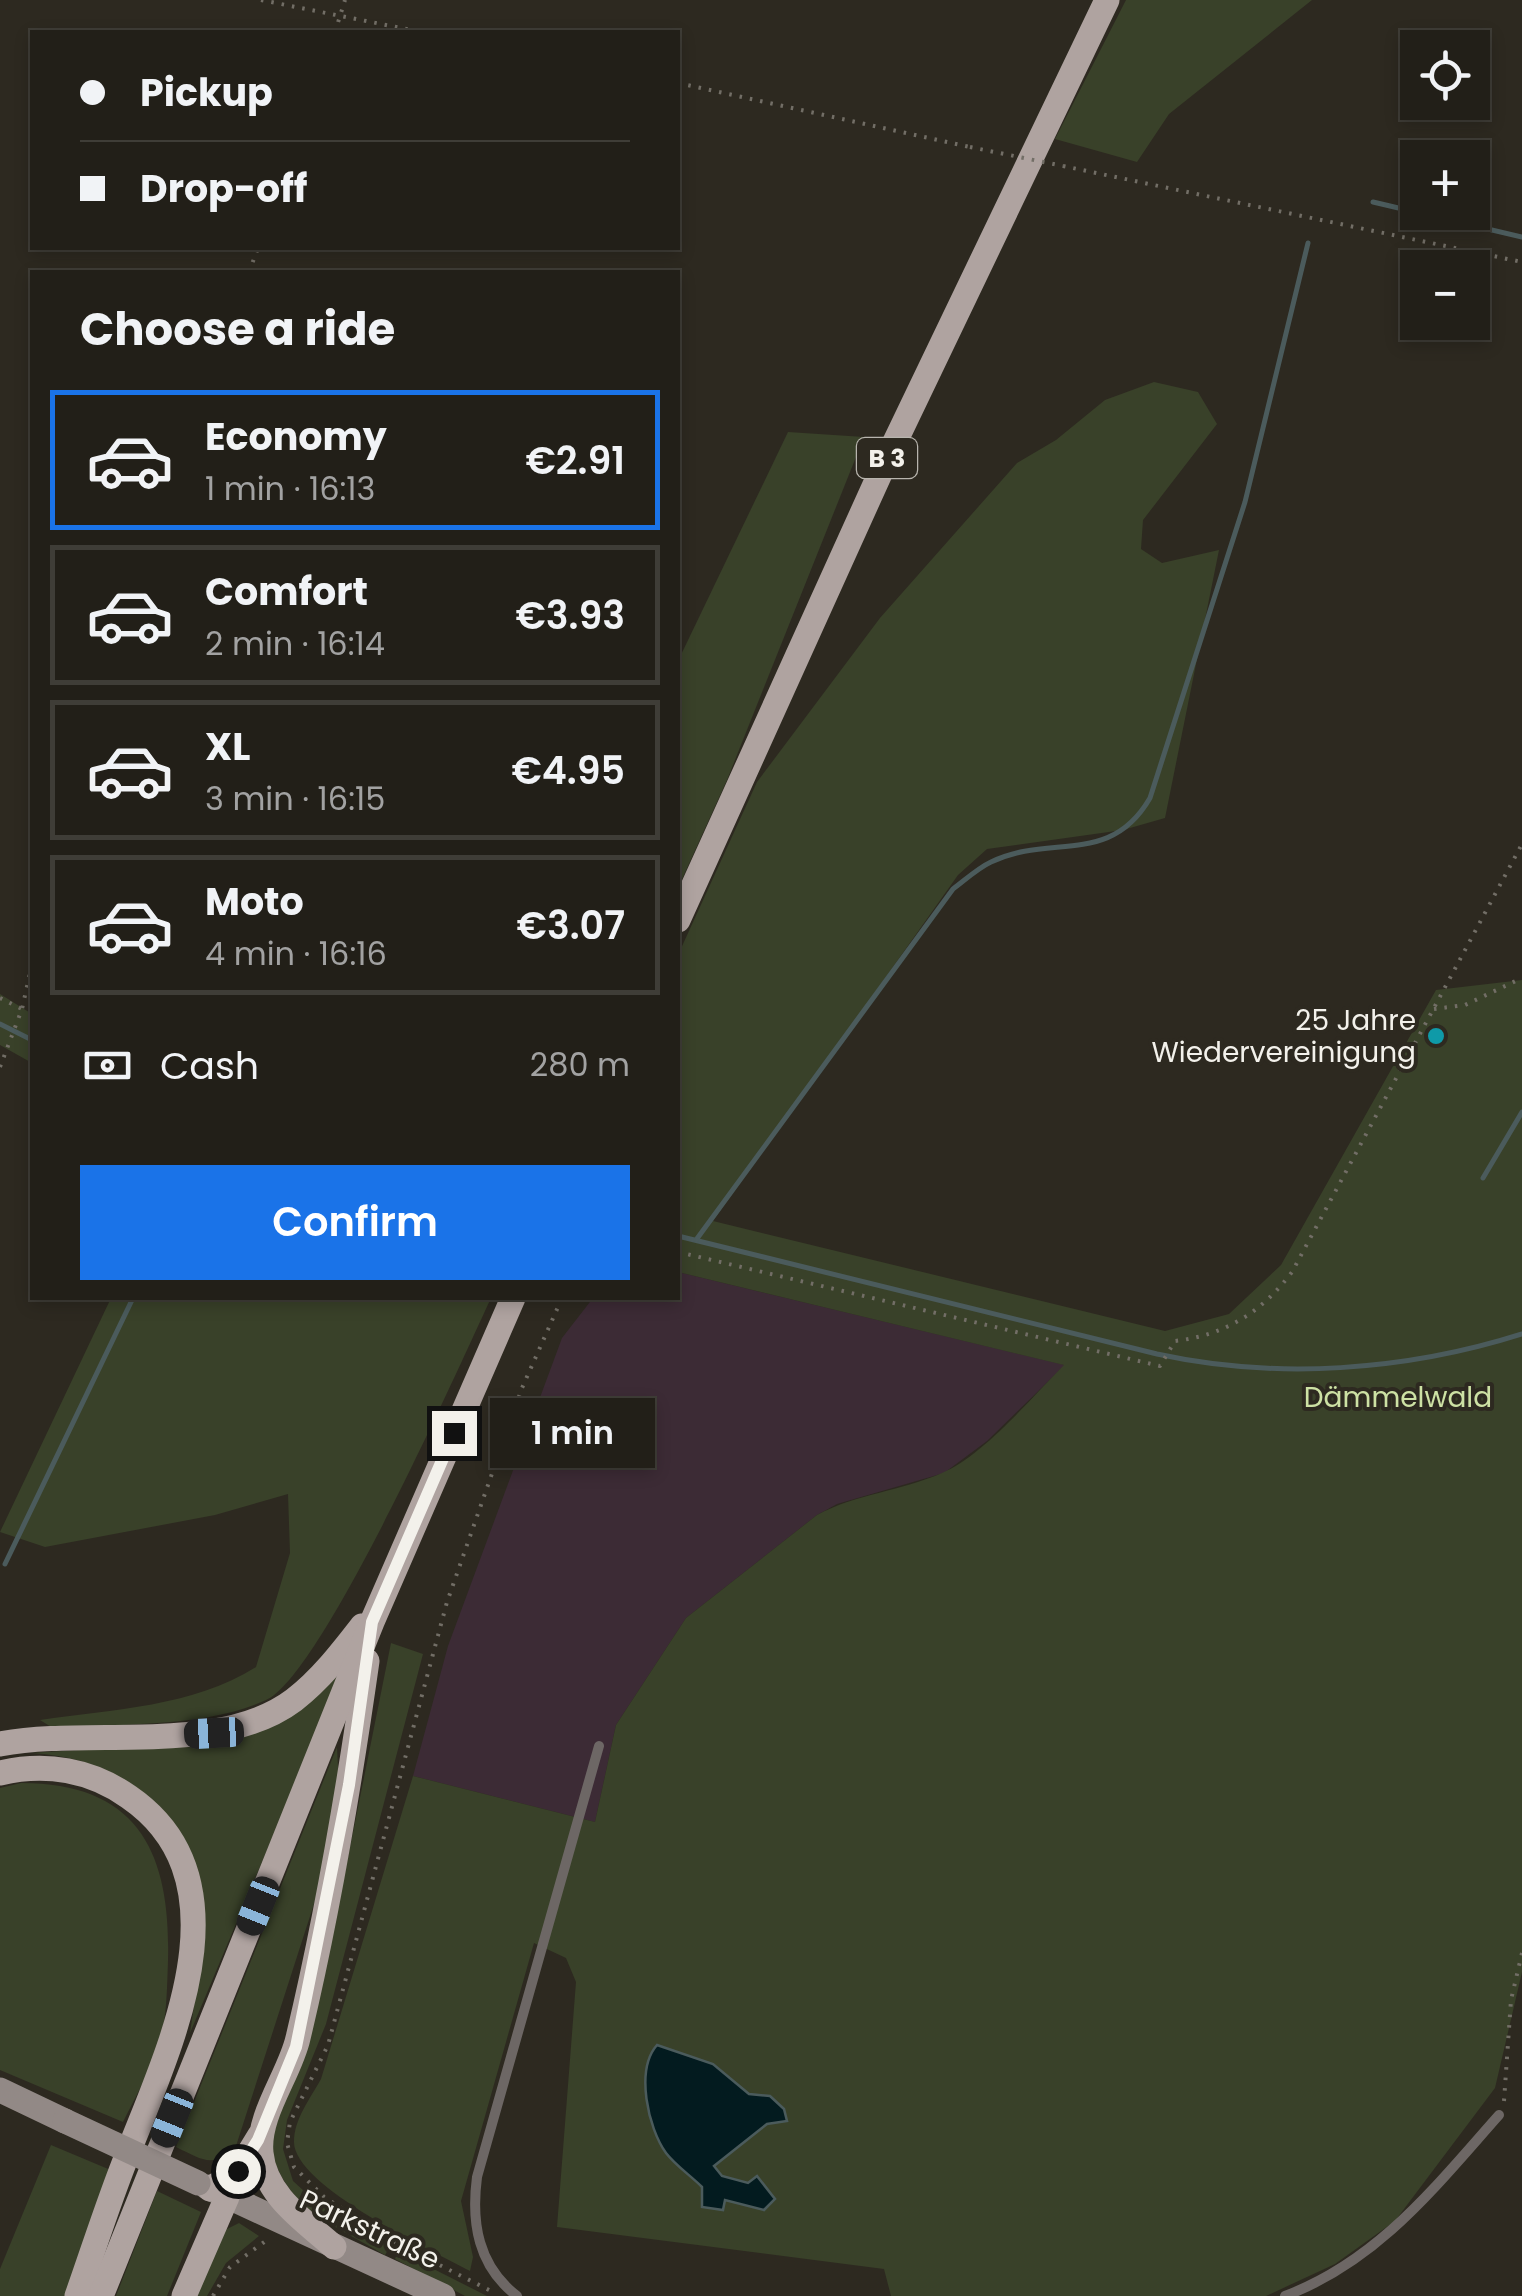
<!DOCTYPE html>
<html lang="en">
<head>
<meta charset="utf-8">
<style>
  :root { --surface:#221f18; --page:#2e2c25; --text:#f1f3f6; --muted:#a2a2a2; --line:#3f3d37; --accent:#1a73e8 }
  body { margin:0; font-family:Poppins,sans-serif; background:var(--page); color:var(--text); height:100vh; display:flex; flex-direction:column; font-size:38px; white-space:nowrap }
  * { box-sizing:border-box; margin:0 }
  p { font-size:32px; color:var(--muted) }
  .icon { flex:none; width:55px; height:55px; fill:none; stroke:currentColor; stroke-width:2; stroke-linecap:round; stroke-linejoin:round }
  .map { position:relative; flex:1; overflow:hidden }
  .side { position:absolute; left:30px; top:270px; width:650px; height:1030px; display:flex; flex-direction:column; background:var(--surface); border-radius:0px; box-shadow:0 5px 15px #0003,0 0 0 2px var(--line) }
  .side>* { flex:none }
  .hud { position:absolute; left:30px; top:30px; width:650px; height:220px; border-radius:0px; box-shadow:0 5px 15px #0003,0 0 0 2px var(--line); display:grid; align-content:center; height:220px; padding:0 50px; background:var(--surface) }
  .tools { position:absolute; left:1400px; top:30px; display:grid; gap:20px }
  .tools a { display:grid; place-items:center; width:90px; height:90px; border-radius:0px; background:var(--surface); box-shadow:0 5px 15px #0003,0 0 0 2px var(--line); font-size:50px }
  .end { position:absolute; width:45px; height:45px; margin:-22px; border:12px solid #f3f1eb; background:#111; box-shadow:0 0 0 5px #111 }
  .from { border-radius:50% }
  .bubble { position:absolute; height:70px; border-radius:0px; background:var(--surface); box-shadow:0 5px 15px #0003,0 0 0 2px var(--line); font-size:32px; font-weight:600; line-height:70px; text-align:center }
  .car { position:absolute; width:30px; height:60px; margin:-30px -15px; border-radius:12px; box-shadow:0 0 8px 2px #0007; background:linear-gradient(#222 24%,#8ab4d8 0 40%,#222 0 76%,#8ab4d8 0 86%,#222 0) }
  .hud b { display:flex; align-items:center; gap:35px; height:95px; font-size:38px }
  .hud b+b { border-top:2px solid var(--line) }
  .hud i { width:25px; height:25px; background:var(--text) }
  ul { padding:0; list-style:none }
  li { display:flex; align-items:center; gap:30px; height:140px; margin:0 20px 15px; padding:0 30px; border:5px solid var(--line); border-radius:0px }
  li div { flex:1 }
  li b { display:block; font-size:38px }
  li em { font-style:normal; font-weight:600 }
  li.selected { border-color:var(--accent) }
  li>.icon { width:90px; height:90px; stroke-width:1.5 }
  h2 { padding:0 50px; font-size:45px; line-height:120px }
  .pay { display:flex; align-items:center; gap:25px; height:110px; padding:0 50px; font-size:38px }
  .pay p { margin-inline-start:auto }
  .primary-button { display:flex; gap:20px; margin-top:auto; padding:20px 50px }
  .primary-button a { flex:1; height:115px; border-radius:0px; background:var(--accent); color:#fff; font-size:40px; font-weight:600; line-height:115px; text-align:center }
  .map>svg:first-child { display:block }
  .industrial { fill:#3c2b35 }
  .green { fill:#394129 }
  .water { fill:#031b1f; stroke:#4b5b5c; stroke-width:2.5 }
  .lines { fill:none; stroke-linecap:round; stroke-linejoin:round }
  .stream { stroke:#4b5b5c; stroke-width:5 }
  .path { stroke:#726e66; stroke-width:4; stroke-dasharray:2.5 8; stroke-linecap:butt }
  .lane { stroke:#6d6765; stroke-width:10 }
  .secondary { stroke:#928986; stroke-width:25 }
  .primary { stroke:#afa3a0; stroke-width:25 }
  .path-bridge { stroke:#726e66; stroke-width:4; stroke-dasharray:2.5 8; stroke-linecap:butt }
  .secondary-bridge { stroke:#928986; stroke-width:25 }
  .route { stroke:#f3f1eb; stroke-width:12 }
  .culture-dot { fill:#0f9aa8; stroke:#2d2920; stroke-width:4 }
  .labels { text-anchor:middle; stroke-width:8; stroke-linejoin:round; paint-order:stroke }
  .shield { fill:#2d2920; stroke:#b8b5ae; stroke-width:2.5 }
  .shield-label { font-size:25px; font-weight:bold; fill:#f3f1eb }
  .poi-label { font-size:28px; fill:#f3f1eb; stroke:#2d2920; text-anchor:end }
  .park-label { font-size:28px; fill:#cde1a4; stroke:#2d2920 }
  .street-label { font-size:28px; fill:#f3f1eb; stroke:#2d2920 }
</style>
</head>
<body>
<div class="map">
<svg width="1522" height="2296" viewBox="0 0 1522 2296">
  <rect width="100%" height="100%" fill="#2d2920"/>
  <polygon class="industrial" points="678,1272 1065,1365 987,1441 944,1473 837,1504 817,1515 686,1618 616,1725 595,1822 413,1776 448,1646 562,1338 593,1298 678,1298"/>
  <g class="green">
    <polygon points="1126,0 1312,0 1169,114 1137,162 1055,139"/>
    <path d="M1154,382L1198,392L1217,424L1143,520L1141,549L1162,563L1219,550L1165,818L1123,830L987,849L958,875L713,1221L1165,1331L1229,1314L1281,1265L1436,990L1522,980V1972L1495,2088L1395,2221L1335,2264L1266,2296H891L884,2269L557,2227L576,1982L566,1958L534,1943L461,2201L473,2257L470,2271C433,2251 294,2186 294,2142C294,2119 310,2099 321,2079L413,1776L595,1822L616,1725L686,1618L817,1515C856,1494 901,1491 942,1473C984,1455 1031,1398 1064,1365L678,1272V955L757,782L880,618L1017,463L1056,440L1105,400Z"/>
    <polygon points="788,432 864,437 727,780 678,888 678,661"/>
    <polygon points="0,994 32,1014 32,1063 0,1045"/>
    <path d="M111,1298H491C460,1365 321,1677 266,1700C201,1729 126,1721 56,1730L40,1720C113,1709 193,1707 256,1667L290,1553L288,1494L215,1515L45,1547L0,1532Z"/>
    <path d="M391,1643L423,1654L326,2024L287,2120L283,2149L293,2181L316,2202L390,2247L385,2255C333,2224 285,2209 270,2146L329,1952Z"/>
    <path d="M342,1672L190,2033L200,1966L190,1856C162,1789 101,1757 31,1753L221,1741Z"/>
    <path d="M337,1747L339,1787L322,1879L236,2146C213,2169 203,2160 176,2147Z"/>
    <path d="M21,1783C140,1783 171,1855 168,1961C167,1987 167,2013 161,2038C152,2068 137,2094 123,2122L0,2070V1788Z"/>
    <polygon points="51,2145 113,2171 66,2296 0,2296 0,2269"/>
    <polygon points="157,2191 201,2212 167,2296 116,2296"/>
    <polygon points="239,2223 259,2236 226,2263 207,2296 193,2296 223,2231"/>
    <polygon points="398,2251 487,2296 465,2296 395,2259"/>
  </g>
  <path class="water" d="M657,2045L713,2064L749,2094L770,2096L784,2109L787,2121L767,2124L714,2166L722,2176L748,2183L757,2176L775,2199L764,2210L725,2200L723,2210L702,2207V2187C691,2176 675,2165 666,2153C648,2128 635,2070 657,2045Z"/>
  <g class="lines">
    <g class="stream">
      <polyline points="1373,202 1522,237"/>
      <polyline points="0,1024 32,1040"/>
      <polyline points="1483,1178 1522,1112"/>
      <path d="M678,1236L1157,1354C1276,1380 1406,1371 1522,1334"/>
      <path d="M696,1240L953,889C965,880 978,868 991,862C1051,833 1110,867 1150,798L1245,502L1308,243"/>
      <polyline points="5,1564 133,1298"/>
    </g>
    <g class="path">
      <polyline points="261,0 421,32"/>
      <polyline points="335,32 345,0"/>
      <polyline points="678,83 970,147"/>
      <polyline points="1063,166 1522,262"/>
      <polyline points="249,272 258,248"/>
      <polyline points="0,998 22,1009"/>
      <polyline points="1434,1009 1465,1005 1522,978"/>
      <polyline points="0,1067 22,1009 32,964"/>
      <path d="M678,1252L1160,1366L1175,1341C1225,1335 1261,1313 1292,1272L1522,844"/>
      <polyline points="1504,2101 1511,2000 1522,1953"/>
      <polyline points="489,2290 396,2243 324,2197 294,2167 287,2143 290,2122 328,2045 447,1602 522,1388 562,1298"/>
      <polyline points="213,2296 230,2267 267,2240"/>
    </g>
    <g class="lane">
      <path d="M517,2296C478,2266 471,2223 477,2177L599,1746"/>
      <path d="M1285,2296C1378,2261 1435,2187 1499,2115"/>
    </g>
    <g class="secondary">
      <polyline points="0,2090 65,2121"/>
      <polyline points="207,2187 443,2296"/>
    </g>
    <g class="primary">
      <polyline points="678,920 883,467 1107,0"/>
      <path d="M0,1744C91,1727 220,1756 294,1700C321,1679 341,1653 362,1626"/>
      <path d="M0,1773C46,1762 91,1770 129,1797C251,1881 169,2048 128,2153C109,2200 94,2248 77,2296"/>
      <polyline points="210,2189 238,2171 260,2135"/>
      <path d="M334,2247C305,2221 265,2196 261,2153C257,2115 290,2074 298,2038C328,1913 349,1788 367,1661"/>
      <polyline points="101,2296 372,1622 513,1298"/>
      <polyline points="184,2296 227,2197"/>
    </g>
    <polyline class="path-bridge" points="970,147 1063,166"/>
    <polyline class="secondary-bridge" points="65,2121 198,2183"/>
  </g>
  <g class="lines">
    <polyline class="route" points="238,2171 258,2140 296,2047 349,1785 372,1622 454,1433"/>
  </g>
  <circle class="culture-dot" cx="1436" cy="1036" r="10"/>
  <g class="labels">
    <rect class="shield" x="857" y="438" width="60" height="40" rx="8"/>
    <g class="shield-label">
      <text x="887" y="467">B 3</text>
    </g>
    <g class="poi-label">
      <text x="1416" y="1030">25 Jahre<tspan x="1416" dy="32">Wiedervereinigung</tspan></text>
    </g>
    <g class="park-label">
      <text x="1398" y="1407">Dämmelwald</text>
    </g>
    <g class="street-label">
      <text transform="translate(370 2229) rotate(25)" y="10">Parkstraße</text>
    </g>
  </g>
</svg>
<div class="tools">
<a><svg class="icon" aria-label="locate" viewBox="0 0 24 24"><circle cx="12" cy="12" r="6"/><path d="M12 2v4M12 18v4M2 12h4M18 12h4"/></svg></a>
<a>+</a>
<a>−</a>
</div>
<i class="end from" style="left:238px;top:2171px"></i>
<i class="end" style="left:454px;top:1433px"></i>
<div class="bubble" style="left:490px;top:1398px;width:165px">1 min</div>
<i class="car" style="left:214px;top:1733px;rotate:267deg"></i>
<i class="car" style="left:258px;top:1906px;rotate:202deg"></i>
<i class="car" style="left:172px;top:2118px;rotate:202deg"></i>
<div class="hud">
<b><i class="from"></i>Pickup</b>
<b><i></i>Drop-off</b>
</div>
<section class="side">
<h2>Choose a ride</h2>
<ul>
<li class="selected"><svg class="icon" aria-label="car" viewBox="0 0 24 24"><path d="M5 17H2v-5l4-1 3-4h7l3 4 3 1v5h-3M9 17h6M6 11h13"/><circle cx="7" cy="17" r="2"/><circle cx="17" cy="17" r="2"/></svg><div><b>Economy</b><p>1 min · 16:13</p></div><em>€2.91</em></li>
<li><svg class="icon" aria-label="car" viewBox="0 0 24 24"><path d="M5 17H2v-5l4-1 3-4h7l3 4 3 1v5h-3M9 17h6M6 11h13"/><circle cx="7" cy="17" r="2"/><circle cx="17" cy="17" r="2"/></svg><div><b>Comfort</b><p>2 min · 16:14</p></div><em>€3.93</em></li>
<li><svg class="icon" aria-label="car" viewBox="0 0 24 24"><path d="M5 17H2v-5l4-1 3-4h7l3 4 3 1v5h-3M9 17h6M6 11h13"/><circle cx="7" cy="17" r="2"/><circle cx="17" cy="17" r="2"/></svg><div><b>XL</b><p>3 min · 16:15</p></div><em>€4.95</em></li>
<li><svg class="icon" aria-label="car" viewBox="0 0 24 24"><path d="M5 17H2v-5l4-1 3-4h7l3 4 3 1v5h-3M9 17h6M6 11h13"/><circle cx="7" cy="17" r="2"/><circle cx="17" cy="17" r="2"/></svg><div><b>Moto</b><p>4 min · 16:16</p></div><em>€3.07</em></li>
</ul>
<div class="pay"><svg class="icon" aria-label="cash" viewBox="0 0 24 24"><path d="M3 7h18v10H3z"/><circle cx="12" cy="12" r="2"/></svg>Cash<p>280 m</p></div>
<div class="primary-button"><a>Confirm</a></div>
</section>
</div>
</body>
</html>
